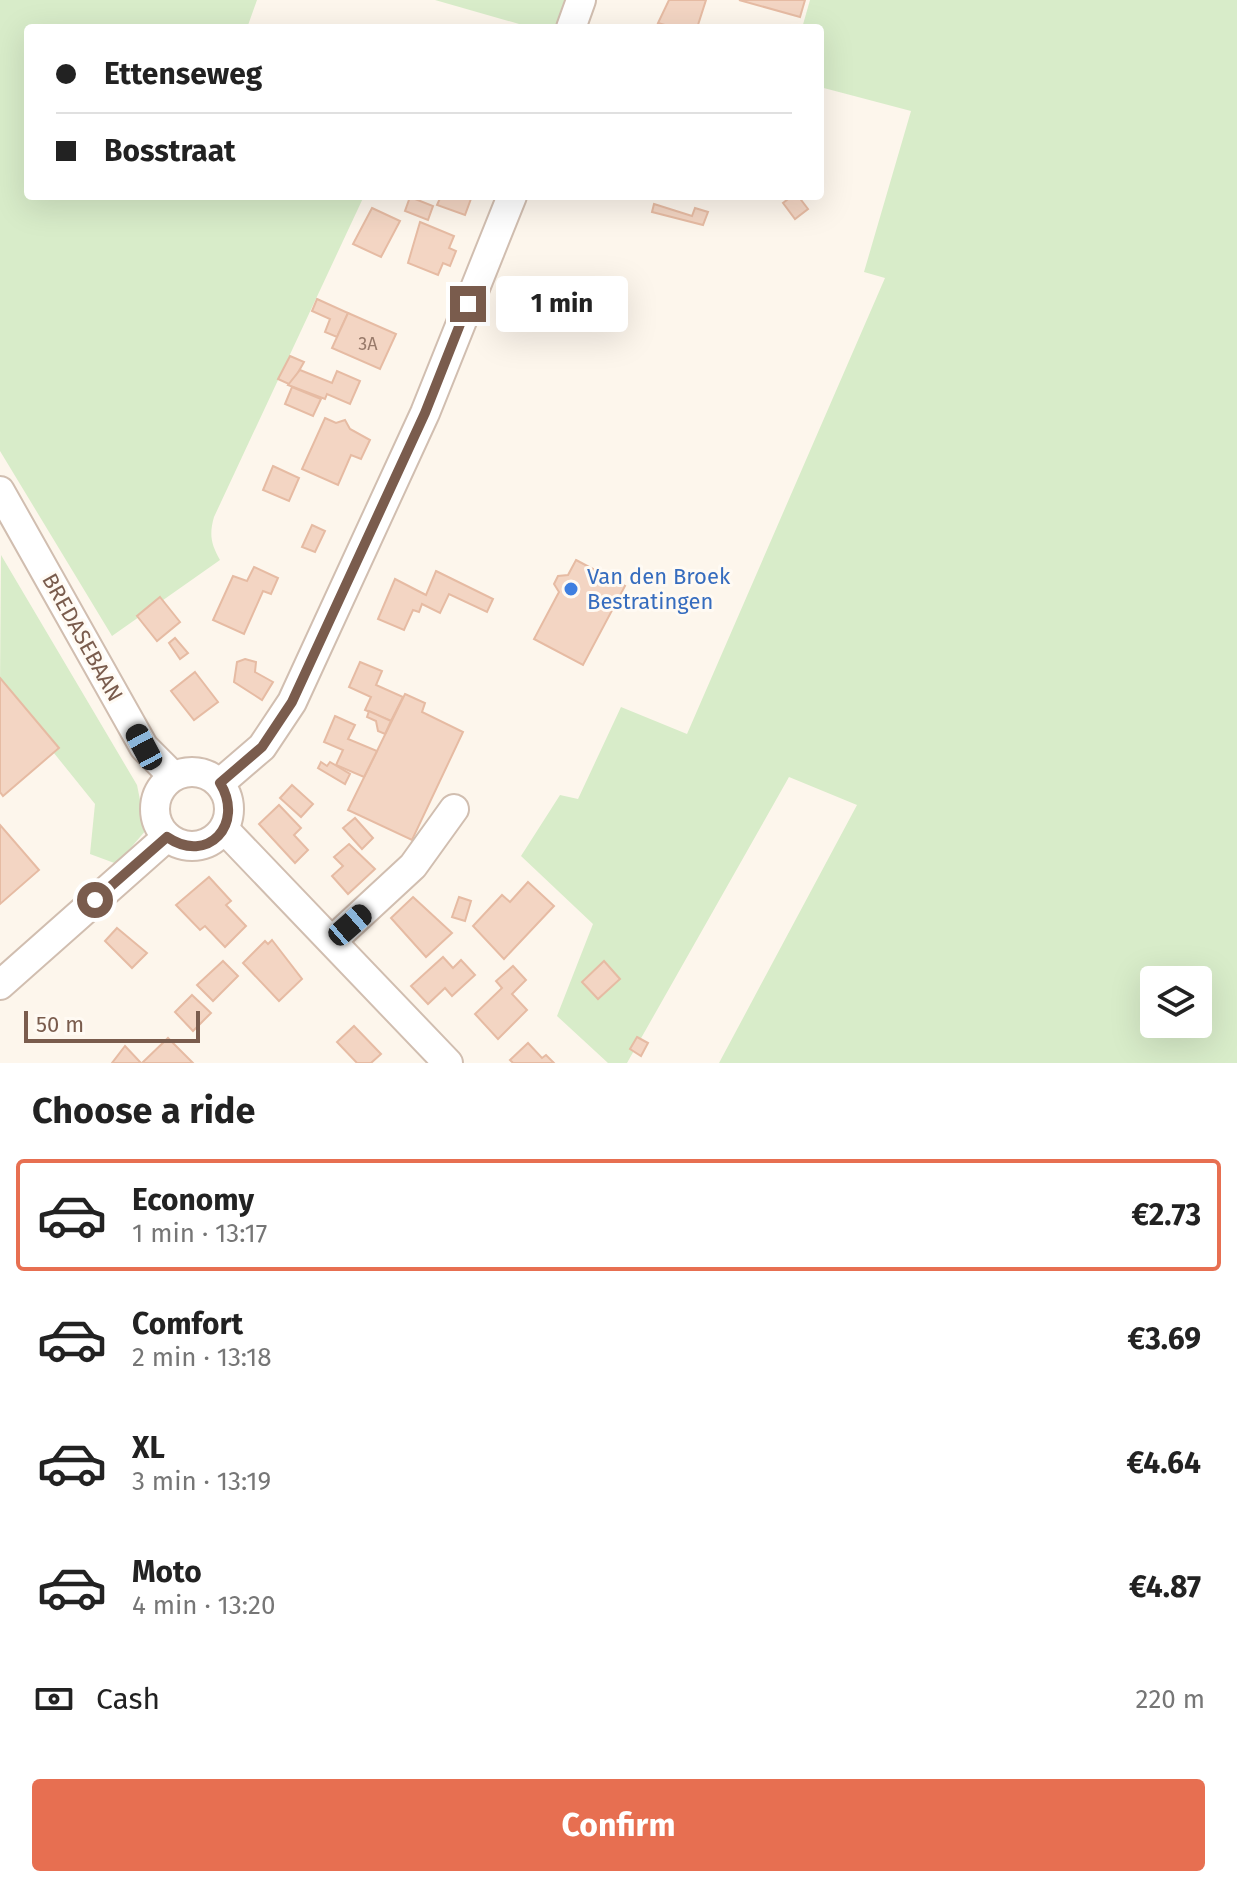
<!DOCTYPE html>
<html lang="en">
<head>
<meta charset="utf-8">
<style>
  :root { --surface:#fff; --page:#f2f2f2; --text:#222; --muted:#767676; --line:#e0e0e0; --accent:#e76f51 }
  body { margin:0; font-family:"Fira Sans",sans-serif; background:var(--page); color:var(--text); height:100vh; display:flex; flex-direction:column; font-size:30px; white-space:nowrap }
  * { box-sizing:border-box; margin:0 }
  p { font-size:26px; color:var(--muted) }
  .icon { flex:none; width:44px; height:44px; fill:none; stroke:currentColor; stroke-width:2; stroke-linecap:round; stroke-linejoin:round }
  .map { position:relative; height:1063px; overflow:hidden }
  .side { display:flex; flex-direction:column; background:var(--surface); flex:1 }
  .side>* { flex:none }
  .banner { position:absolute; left:24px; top:24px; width:800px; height:176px; border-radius:8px; box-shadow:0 8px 32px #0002; display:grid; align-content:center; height:176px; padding:0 32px; background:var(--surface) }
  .fabs { position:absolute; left:1140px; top:966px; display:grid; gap:16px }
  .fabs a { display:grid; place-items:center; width:72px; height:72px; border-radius:8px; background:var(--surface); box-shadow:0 8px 32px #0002; font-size:40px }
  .scale { position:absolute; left:24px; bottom:20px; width:176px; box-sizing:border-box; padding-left:8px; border:4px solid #7a5c4d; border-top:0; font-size:22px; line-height:28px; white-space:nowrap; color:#7a5c4d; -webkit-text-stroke:6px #fffaf3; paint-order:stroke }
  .end { position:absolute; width:36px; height:36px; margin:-18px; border:10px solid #7a5c4d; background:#fff; box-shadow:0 0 0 4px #fff }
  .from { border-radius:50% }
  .bubble { position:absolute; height:56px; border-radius:8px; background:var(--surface); box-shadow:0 8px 32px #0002; font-size:26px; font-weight:700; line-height:56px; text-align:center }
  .car { position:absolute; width:24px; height:48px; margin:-24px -12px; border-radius:10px; box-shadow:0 0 6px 2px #0007; background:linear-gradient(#222 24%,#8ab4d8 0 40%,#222 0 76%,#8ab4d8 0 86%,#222 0) }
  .banner b { display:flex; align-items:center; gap:28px; height:76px; font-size:30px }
  .banner b+b { border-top:2px solid var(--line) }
  .banner i { width:20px; height:20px; background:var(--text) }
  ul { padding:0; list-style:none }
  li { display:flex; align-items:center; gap:24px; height:112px; margin:0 16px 12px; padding:0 16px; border:4px solid transparent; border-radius:8px }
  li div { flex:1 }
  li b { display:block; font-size:30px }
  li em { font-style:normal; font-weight:700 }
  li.current { border-color:var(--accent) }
  li>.icon { width:72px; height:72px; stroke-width:1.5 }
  h2 { padding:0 32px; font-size:36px; line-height:96px }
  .pay { display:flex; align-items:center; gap:20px; height:88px; padding:0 32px; font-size:30px }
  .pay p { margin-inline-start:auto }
  .button { display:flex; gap:16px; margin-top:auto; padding:16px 32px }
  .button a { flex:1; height:92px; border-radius:8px; background:var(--accent); color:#fff; font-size:32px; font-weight:700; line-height:92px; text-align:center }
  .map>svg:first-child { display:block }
  .green { fill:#d8ecc9; fill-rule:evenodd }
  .building { fill:#f3d5c3; stroke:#e6bba3; stroke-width:2 }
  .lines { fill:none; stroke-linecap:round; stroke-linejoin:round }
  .minor-casing { stroke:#d1beb0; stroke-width:32 }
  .minor { stroke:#fff; stroke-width:28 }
  .route { stroke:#7a5c4d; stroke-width:10 }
  .shop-dot { fill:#3f7fe0; stroke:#fffaf3; stroke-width:3 }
  .labels { text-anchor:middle; stroke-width:6; stroke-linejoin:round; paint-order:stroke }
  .number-label { font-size:18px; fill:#987a6a }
  .shop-label { font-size:22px; fill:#366cbe; stroke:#fffaf3; text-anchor:start }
  .street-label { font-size:22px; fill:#7a5c4d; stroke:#fffaf3 }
</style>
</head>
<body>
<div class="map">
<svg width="1237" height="1063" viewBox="0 0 1237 1063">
  <rect width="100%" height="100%" fill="#fdf6ec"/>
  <g class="green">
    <path d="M0,0H257L247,28H28V196H364L214,517C209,535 211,544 220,560L112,636L0,451Z"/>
    <polygon points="435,0 569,0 559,28 533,28"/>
    <path d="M810,0H1237V1063H719L857,805L789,777L627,1063H608L557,1016L593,924L521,856L560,795L578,799L621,707L687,734L885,278L864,272L911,111L820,87V28H802ZM1154,980H1198V1024H1154Z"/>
    <polygon points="1,555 137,785 146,830 117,864 90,854 95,804 0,686"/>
  </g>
  <g class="building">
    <polygon points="669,0 706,0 697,28 675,28 658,23"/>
    <polygon points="739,0 805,0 800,17"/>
    <polygon points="441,196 472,196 465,215 437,205"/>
    <polygon points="792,196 798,196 808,209 795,219 783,203"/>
    <polygon points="410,197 433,206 428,220 405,211"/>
    <polygon points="654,204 692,216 695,208 708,212 703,225 652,212"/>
    <polygon points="372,208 400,221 381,257 353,244"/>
    <polygon points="420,222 454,236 449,248 456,251 450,266 443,263 438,275 408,263"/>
    <polygon points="317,299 348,313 337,337 325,332 330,319 312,311"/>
    <polygon points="348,313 396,334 380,369 332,348"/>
    <polygon points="290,356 304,362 291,385 278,379"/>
    <polygon points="300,370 332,383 337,371 360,381 350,404 327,394 325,399 288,385"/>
    <polygon points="292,387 321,399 313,416 285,404"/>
    <polygon points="325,418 336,423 345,420 350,429 370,440 361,459 351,455 338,485 302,469"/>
    <polygon points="273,466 299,478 289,501 263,490"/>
    <polygon points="312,525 325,531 315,552 302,547"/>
    <polygon points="576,560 625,586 583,665 534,639 559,592 554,584 558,576 568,575"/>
    <polygon points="254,567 278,578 271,594 263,591 244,634 213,620 233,576 247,581"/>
    <polygon points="436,571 493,599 487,612 449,594 440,613 422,604 419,612 413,610 404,630 378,619 395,579 426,595"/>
    <polygon points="160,597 180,622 157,641 137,616"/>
    <polygon points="175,638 188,653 180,659 169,643"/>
    <polygon points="245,659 256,662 255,672 273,682 262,700 234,682 237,662"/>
    <polygon points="360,662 382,671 376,685 403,697 391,721 365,710 371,697 349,687"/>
    <polygon points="195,672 218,702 194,720 171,691"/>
    <polygon points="0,678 59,748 3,796 0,792"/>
    <polygon points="405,694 425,703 422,712 463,732 412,840 348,810"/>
    <polygon points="369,711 391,721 385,734 378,731 376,721 367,717"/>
    <polygon points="335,716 355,725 348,739 377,751 364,777 336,765 343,750 324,742"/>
    <polygon points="321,762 327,766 330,762 350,774 345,784 318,768"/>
    <polygon points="292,785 313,804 301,817 280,798"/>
    <polygon points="279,805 301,828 294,835 308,850 295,863 259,824"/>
    <polygon points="355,818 373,838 362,849 343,828"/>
    <polygon points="0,825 39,870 0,904"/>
    <polygon points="349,844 375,869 348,894 332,876 343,866 334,857"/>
    <polygon points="209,877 231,901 226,905 246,926 225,947 205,926 200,930 176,905"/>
    <polygon points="528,882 554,906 504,959 473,926 502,895 510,902"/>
    <polygon points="413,897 452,933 426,957 391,918"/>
    <polygon points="459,897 471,901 465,921 452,917"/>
    <polygon points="117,928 147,953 132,968 105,941"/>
    <polygon points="272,940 302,979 279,1001 243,963 265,941 268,944"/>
    <polygon points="443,957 453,968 461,960 475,975 452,996 445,988 428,1004 411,986"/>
    <polygon points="223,961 238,976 213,1001 197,985"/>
    <polygon points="604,961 620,979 598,999 582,982"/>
    <polygon points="513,966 526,980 512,994 527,1010 498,1039 475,1014 502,988 496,981"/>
    <polygon points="192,995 211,1013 193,1031 175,1012"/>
    <polygon points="354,1026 381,1054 371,1063 357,1063 337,1042"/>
    <polygon points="637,1037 648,1043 641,1056 630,1049"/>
    <polygon points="168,1038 193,1063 142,1063"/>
    <polygon points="528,1043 542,1058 546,1055 554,1063 513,1063 510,1060"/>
    <polygon points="125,1046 141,1063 112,1063"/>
  </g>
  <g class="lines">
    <g class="minor-casing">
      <g id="minor">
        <polyline points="571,28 581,0"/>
        <polyline points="0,491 144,747 173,776"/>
        <circle cx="192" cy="809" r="37"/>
        <polyline points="220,783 262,747 292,702 425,413 512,196"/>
        <polyline points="224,829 448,1063"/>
        <polyline points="333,940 413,866 454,809"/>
        <polyline points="0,985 167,837"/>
      </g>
    </g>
    <use href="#minor" class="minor"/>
  </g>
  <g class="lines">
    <path class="route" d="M95,900L167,837C208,865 245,824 220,783L262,747L292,702L425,413L468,304"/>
  </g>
  <circle class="shop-dot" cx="571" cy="589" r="8"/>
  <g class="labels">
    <g class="number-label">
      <text x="368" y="350">3A</text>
    </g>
    <g class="shop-label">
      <text x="587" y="584">Van den Broek<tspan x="587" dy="25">Bestratingen</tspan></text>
    </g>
    <g class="street-label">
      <text transform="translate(83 637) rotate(61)" y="8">BREDASEBAAN</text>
    </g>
  </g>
</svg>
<div class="fabs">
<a><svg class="icon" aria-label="layers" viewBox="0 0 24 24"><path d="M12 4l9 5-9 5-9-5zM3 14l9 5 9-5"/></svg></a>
</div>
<div class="scale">50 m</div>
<i class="end from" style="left:95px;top:900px"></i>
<i class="end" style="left:468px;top:304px"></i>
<div class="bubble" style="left:496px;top:276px;width:132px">1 min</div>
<i class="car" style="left:144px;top:747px;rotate:332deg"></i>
<i class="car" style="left:350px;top:925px;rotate:49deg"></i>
<div class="banner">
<b><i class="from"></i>Ettenseweg</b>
<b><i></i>Bosstraat</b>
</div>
</div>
<section class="side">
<h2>Choose a ride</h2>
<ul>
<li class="current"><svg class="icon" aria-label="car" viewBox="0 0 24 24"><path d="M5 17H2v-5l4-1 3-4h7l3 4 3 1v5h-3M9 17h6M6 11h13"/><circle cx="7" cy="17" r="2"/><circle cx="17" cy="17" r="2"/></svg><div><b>Economy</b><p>1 min · 13:17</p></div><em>€2.73</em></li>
<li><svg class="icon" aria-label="car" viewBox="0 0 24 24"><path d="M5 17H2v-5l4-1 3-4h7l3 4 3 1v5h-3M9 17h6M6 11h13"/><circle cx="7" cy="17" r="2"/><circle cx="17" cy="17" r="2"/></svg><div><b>Comfort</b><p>2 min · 13:18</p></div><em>€3.69</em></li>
<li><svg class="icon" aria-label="car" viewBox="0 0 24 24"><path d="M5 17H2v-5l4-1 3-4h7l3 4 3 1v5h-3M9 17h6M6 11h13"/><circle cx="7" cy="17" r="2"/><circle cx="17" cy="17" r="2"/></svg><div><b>XL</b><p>3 min · 13:19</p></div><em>€4.64</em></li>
<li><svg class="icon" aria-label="car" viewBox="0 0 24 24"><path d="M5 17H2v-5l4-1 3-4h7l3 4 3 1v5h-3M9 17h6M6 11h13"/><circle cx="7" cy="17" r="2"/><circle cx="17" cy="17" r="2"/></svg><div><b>Moto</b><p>4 min · 13:20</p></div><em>€4.87</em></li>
</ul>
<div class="pay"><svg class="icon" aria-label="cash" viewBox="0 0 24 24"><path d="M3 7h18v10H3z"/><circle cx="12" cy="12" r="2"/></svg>Cash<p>220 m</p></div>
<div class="button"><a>Confirm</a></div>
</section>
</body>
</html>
